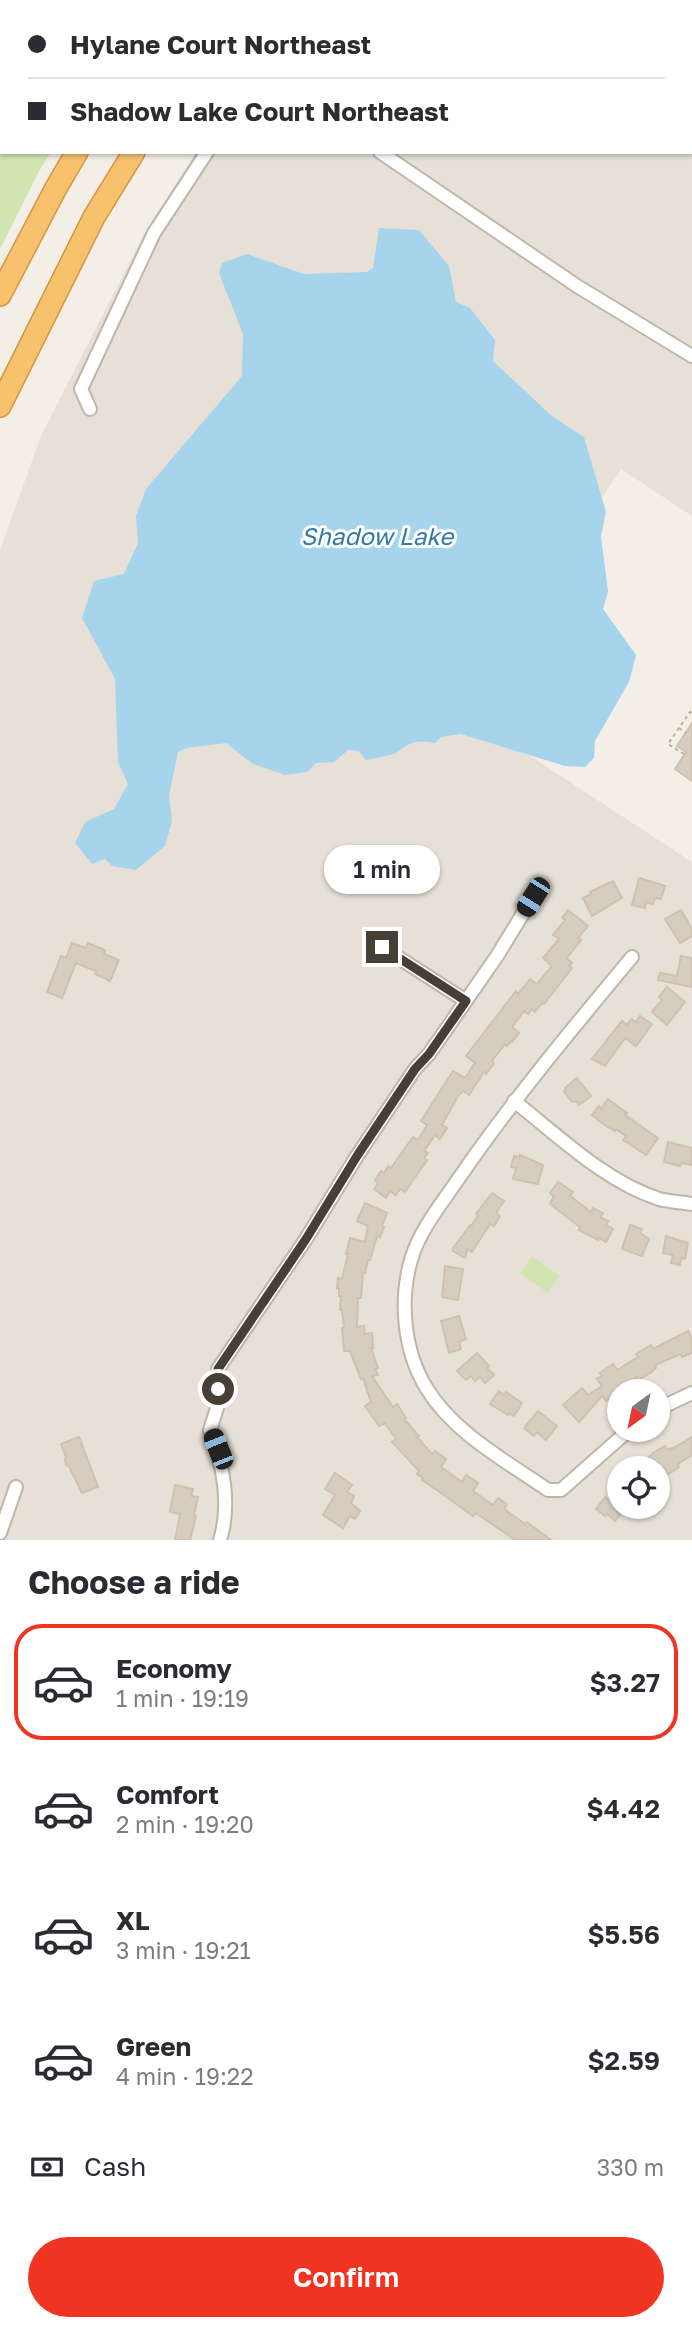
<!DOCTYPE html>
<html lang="en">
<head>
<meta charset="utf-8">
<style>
  :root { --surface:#fff; --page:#f7f7f7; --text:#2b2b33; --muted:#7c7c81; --line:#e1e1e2; --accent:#ef3421 }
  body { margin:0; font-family:"Golos Text",sans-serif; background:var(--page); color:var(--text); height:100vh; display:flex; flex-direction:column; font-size:26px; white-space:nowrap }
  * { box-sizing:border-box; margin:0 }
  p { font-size:23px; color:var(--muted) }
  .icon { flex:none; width:38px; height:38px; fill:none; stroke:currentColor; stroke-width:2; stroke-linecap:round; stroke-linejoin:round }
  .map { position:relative; height:1540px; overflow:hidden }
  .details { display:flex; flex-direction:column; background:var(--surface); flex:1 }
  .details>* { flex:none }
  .guide { position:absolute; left:0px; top:0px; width:693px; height:154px; box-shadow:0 2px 5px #0004; display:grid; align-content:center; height:154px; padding:0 28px; background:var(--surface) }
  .needle { width:46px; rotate:213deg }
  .buttons { position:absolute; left:607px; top:1379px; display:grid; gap:14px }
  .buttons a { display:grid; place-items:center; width:63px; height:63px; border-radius:50%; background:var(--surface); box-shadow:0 2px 5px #0004; font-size:35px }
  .end { position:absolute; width:32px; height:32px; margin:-16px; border:9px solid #463f36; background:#fff; box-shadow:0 0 0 4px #fff }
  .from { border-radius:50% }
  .bubble { position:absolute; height:49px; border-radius:24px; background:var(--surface); box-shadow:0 2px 5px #0004; font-size:23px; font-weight:600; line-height:49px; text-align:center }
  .car { position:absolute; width:21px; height:42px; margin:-21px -10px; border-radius:9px; box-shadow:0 0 5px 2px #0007; background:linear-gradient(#222 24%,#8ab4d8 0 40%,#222 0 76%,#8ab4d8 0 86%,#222 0) }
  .guide b { display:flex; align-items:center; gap:24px; height:66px; font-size:26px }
  .guide b+b { border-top:2px solid var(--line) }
  .guide i { width:18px; height:18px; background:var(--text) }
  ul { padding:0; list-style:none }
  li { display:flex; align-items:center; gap:21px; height:116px; margin:0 14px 10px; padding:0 14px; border:4px solid transparent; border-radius:28px }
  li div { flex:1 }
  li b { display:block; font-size:26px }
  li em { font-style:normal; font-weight:600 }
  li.current { border-color:var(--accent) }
  li>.icon { width:63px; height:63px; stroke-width:1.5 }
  h2 { padding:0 28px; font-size:32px; line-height:84px }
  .pay { display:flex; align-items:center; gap:18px; height:77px; padding:0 28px; font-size:26px }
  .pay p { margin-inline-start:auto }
  .cta { display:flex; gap:14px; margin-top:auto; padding:14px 28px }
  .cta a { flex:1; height:80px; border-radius:42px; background:var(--accent); color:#fff; font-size:28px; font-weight:600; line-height:80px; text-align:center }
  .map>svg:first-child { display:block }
  .residential { fill:#e6e0d6; fill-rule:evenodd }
  .green { fill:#d1e5b2 }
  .water { fill:#a6d4ed }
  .building { fill:#d7ccc0; stroke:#cec1b1; stroke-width:2 }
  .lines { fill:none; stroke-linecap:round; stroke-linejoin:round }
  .minor-casing { stroke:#beb6aa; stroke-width:16 }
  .motorway-casing { stroke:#d6953e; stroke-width:24 }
  .path { stroke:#bfb09c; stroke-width:2; stroke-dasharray:3.5 3.5; stroke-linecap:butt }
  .minor { stroke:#fff; stroke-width:12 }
  .motorway { stroke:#f7c16e; stroke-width:21 }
  .route { stroke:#463f36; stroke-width:9 }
  .labels { text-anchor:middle; stroke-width:6; stroke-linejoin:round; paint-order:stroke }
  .water-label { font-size:24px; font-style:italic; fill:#337ba4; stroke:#fff }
</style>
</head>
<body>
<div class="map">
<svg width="692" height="1540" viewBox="0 0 692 1540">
  <rect width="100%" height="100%" fill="#f3efe7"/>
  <path class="residential" d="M293,0H692V516L621,469L463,712L692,862V1540H0V550L41,436L143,236L196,152H691V2H292ZM620,1391H658V1430H620ZM620,1468H658V1507H620Z"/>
  <g class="green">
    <polygon points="0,0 150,0 148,2 2,2 2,84 0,84"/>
    <polygon points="0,108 2,110 2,152 51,152 38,173 0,249"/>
    <polygon points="532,1256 560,1276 548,1293 520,1273"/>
  </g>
  <path class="water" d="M379,228L419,230L449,266L456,302L470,308L495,340L493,361L553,417L584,437L606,512L601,536L608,592L603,609L636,655L629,682L595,741L594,758L585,767L565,766L461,734L441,737L435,743C417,740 412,741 399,751C391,757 375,757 366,760L359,751L348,750L334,762L316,763L307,772L285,775L253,764L226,743L186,748L178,752L169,795L172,821L165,846L136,870L112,866L105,859L92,864L75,843L85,822L114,809L128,784L118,762L115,679L82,618L94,581L124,574L138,543L136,516L146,489L242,376L243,334L219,273L222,263L247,254L304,274L367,272L373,268Z"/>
  <g class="building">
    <polygon points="692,723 692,781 675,769 686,752 677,746"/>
    <polygon points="639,878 665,886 661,899 655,898 653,904 646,902 645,908 632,905"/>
    <polygon points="613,881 622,898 592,916 583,898 591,894 590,892"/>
    <polygon points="568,910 588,926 578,938 581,940 567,958 572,963 569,966 572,968 544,1004 542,1003 535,1012 532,1009 528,1014 524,1011 512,1027 519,1033 512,1042 511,1041 507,1046 505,1044 492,1061 494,1063 486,1074 484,1072 469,1095 463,1091 458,1096 442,1125 447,1128 440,1139 435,1135 424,1151 428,1153 424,1158 427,1160 405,1192 400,1189 396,1195 390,1191 386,1198 374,1189 378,1183 375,1180 381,1171 384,1173 388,1166 391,1168 413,1137 418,1140 427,1125 421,1121 453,1071 465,1078 475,1063 466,1056 516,991 518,994 530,979 537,984 552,966 543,958 559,939 553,935 565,920 562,918"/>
    <polygon points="681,910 692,929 692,936 680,943 665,919"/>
    <polygon points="72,943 86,948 88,943 105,950 104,954 119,960 110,981 95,974 96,971 76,963 62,998 47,992 61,956 66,958"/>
    <polygon points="681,956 692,958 692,987 658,980 660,973 677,976"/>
    <polygon points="667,987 685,1002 667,1025 652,1012 662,1000 659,997"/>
    <polygon points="640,1016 652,1024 636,1046 625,1038 605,1066 592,1059 622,1021 627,1025 631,1019 636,1022"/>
    <polygon points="577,1078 591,1096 579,1105 577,1102 571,1101 564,1091 566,1089 565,1088"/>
    <polygon points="608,1099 627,1113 625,1115 658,1138 646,1155 623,1140 626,1136 616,1129 615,1131 606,1126 592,1115 599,1106 601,1109"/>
    <polygon points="668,1142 692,1148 692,1165 681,1163 680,1166 664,1162"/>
    <polygon points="520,1155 543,1165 538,1184 513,1179 516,1168 511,1167 514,1156 520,1157"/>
    <polygon points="558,1182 573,1192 570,1196 591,1212 593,1208 603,1213 600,1217 608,1221 606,1225 613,1229 606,1242 599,1238 598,1240 579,1230 580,1227 550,1204 554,1196 550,1193"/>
    <polygon points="492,1193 504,1201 496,1213 500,1216 494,1226 490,1224 472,1252 467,1249 465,1258 453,1251 453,1248 471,1224 470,1228 478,1216 476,1214"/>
    <polygon points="365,1203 387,1213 382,1226 384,1227 380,1237 377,1236 370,1260 368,1260 365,1273 363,1272 361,1298 358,1298 357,1327 364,1326 365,1334 372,1333 373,1348 371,1348 378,1368 375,1369 378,1375 372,1376 393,1407 397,1404 406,1418 404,1419 419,1436 417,1437 432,1454 435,1451 446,1459 441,1467 462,1482 466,1475 478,1483 473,1491 493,1505 498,1498 507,1504 504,1509 525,1524 527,1522 551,1540 515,1540 476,1513 473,1516 438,1491 422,1480 423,1478 417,1474 419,1471 392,1442 396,1439 385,1423 379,1426 365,1406 371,1402 363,1378 361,1379 350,1351 344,1351 342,1328 344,1328 342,1310 340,1310 341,1296 339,1296 339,1288 337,1288 338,1278 342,1279 348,1254 346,1254 350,1238 365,1242 368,1226 357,1221"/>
    <polygon points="630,1225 642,1229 640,1233 649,1239 642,1256 622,1249"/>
    <polygon points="666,1236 688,1243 685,1259 681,1258 680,1265 671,1263 673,1255 663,1253"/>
    <polygon points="445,1266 463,1269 458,1300 442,1297"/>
    <polygon points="459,1316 466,1339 459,1342 461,1349 449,1353 441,1321"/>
    <polygon points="688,1331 692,1339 692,1353 682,1357 681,1354 655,1365 656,1368 650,1373 638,1380 636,1377 606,1401 602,1396 579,1422 563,1405 582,1388 588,1395 602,1386 597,1379 602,1376 600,1373 613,1364 617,1370 638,1357 636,1354 651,1345 653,1349"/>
    <polygon points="477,1353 489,1366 487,1368 494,1375 485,1383 480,1377 475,1381 471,1376 466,1380 457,1371"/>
    <polygon points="499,1391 504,1395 506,1392 522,1403 514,1416 509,1413 508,1415 490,1404"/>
    <polygon points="538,1411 557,1426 546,1440 537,1432 534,1436 524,1428"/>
    <polygon points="79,1437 98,1487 82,1493 69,1466 66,1465 65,1460 66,1457 61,1444"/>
    <polygon points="692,1437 692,1455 678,1464 679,1467 667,1475 663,1468 638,1468 653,1453 665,1446 667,1450 672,1448 672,1449"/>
    <polygon points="335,1473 352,1485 347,1492 354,1496 351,1503 360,1511 355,1519 350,1516 343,1528 323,1515 335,1495 325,1489"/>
    <polygon points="175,1485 193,1489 191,1496 198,1497 194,1515 196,1516 190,1540 175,1540 180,1514 170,1512"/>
    <polygon points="620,1490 620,1507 626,1507 615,1521 607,1514 605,1516 596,1509 605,1497 608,1500 611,1498 612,1499"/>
  </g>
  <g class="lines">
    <g class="minor-casing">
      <g id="minor">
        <polyline points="315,2 317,0"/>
        <polyline points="380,152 577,286 692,356"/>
        <polyline points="90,409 81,389 154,233 207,152"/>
        <polyline points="382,947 466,1001"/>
        <path d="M514,1101C559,1136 604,1181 659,1199C670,1202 681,1202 692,1204"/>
        <polyline points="658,1409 692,1393"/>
        <path d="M629,1430L561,1490H548C506,1461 454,1433 427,1389C404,1352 399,1302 411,1260C419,1231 442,1203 459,1178C512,1101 572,1029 632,957"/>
        <polyline points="0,1533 16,1487"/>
        <path d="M220,1540C231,1505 223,1463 210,1430L217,1408L218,1369L306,1239L357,1156L415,1069L429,1054L497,956L533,897"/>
      </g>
    </g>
    <g class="motorway-casing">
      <g id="motorway">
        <polyline points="171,2 172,0"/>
        <polyline points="229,2 230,0"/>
        <polyline points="0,295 56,188 77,152"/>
        <polyline points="0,406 94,217 134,152"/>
      </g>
    </g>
    <g class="path">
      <polyline points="679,728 686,733"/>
      <polyline points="684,754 668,744 690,712 692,713"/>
    </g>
    <use href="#minor" class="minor"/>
    <use href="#motorway" class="motorway"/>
  </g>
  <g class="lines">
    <polyline class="route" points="218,1389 218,1369 306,1239 357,1156 415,1069 429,1054 466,1001 382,947"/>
  </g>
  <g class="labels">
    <g class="water-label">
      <text x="377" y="545">Shadow Lake</text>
    </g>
  </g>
</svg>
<div class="buttons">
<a><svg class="needle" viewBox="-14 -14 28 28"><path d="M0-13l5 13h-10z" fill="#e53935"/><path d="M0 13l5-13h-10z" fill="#7c7c81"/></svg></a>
<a><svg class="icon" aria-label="locate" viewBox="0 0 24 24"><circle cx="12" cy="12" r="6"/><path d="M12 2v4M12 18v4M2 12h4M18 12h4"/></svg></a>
</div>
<i class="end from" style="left:218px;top:1389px"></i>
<i class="end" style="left:382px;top:947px"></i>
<div class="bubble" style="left:324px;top:845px;width:116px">1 min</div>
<i class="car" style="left:533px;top:897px;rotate:212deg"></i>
<i class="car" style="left:218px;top:1449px;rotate:338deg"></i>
<div class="guide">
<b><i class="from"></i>Hylane Court Northeast</b>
<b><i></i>Shadow Lake Court Northeast</b>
</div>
</div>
<section class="details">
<h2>Choose a ride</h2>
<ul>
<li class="current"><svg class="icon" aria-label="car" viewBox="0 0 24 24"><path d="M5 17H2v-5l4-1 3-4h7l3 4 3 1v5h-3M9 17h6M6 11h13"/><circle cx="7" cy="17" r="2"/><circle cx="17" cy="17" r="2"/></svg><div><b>Economy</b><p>1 min · 19:19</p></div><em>$3.27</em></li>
<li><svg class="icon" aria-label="car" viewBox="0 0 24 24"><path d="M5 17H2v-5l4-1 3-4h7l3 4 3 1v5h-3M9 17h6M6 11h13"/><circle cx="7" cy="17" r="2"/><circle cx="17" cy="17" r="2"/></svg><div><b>Comfort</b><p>2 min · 19:20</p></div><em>$4.42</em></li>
<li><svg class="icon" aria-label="car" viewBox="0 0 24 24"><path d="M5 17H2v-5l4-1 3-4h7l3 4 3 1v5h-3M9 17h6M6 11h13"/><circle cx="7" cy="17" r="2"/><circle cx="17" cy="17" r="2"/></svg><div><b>XL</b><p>3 min · 19:21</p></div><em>$5.56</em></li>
<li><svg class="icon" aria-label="car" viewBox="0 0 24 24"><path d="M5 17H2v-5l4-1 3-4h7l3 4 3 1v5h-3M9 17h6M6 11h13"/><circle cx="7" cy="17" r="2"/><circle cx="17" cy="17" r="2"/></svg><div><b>Green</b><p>4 min · 19:22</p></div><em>$2.59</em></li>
</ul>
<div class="pay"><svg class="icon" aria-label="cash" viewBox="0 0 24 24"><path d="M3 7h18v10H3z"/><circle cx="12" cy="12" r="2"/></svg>Cash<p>330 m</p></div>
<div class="cta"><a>Confirm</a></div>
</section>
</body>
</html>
